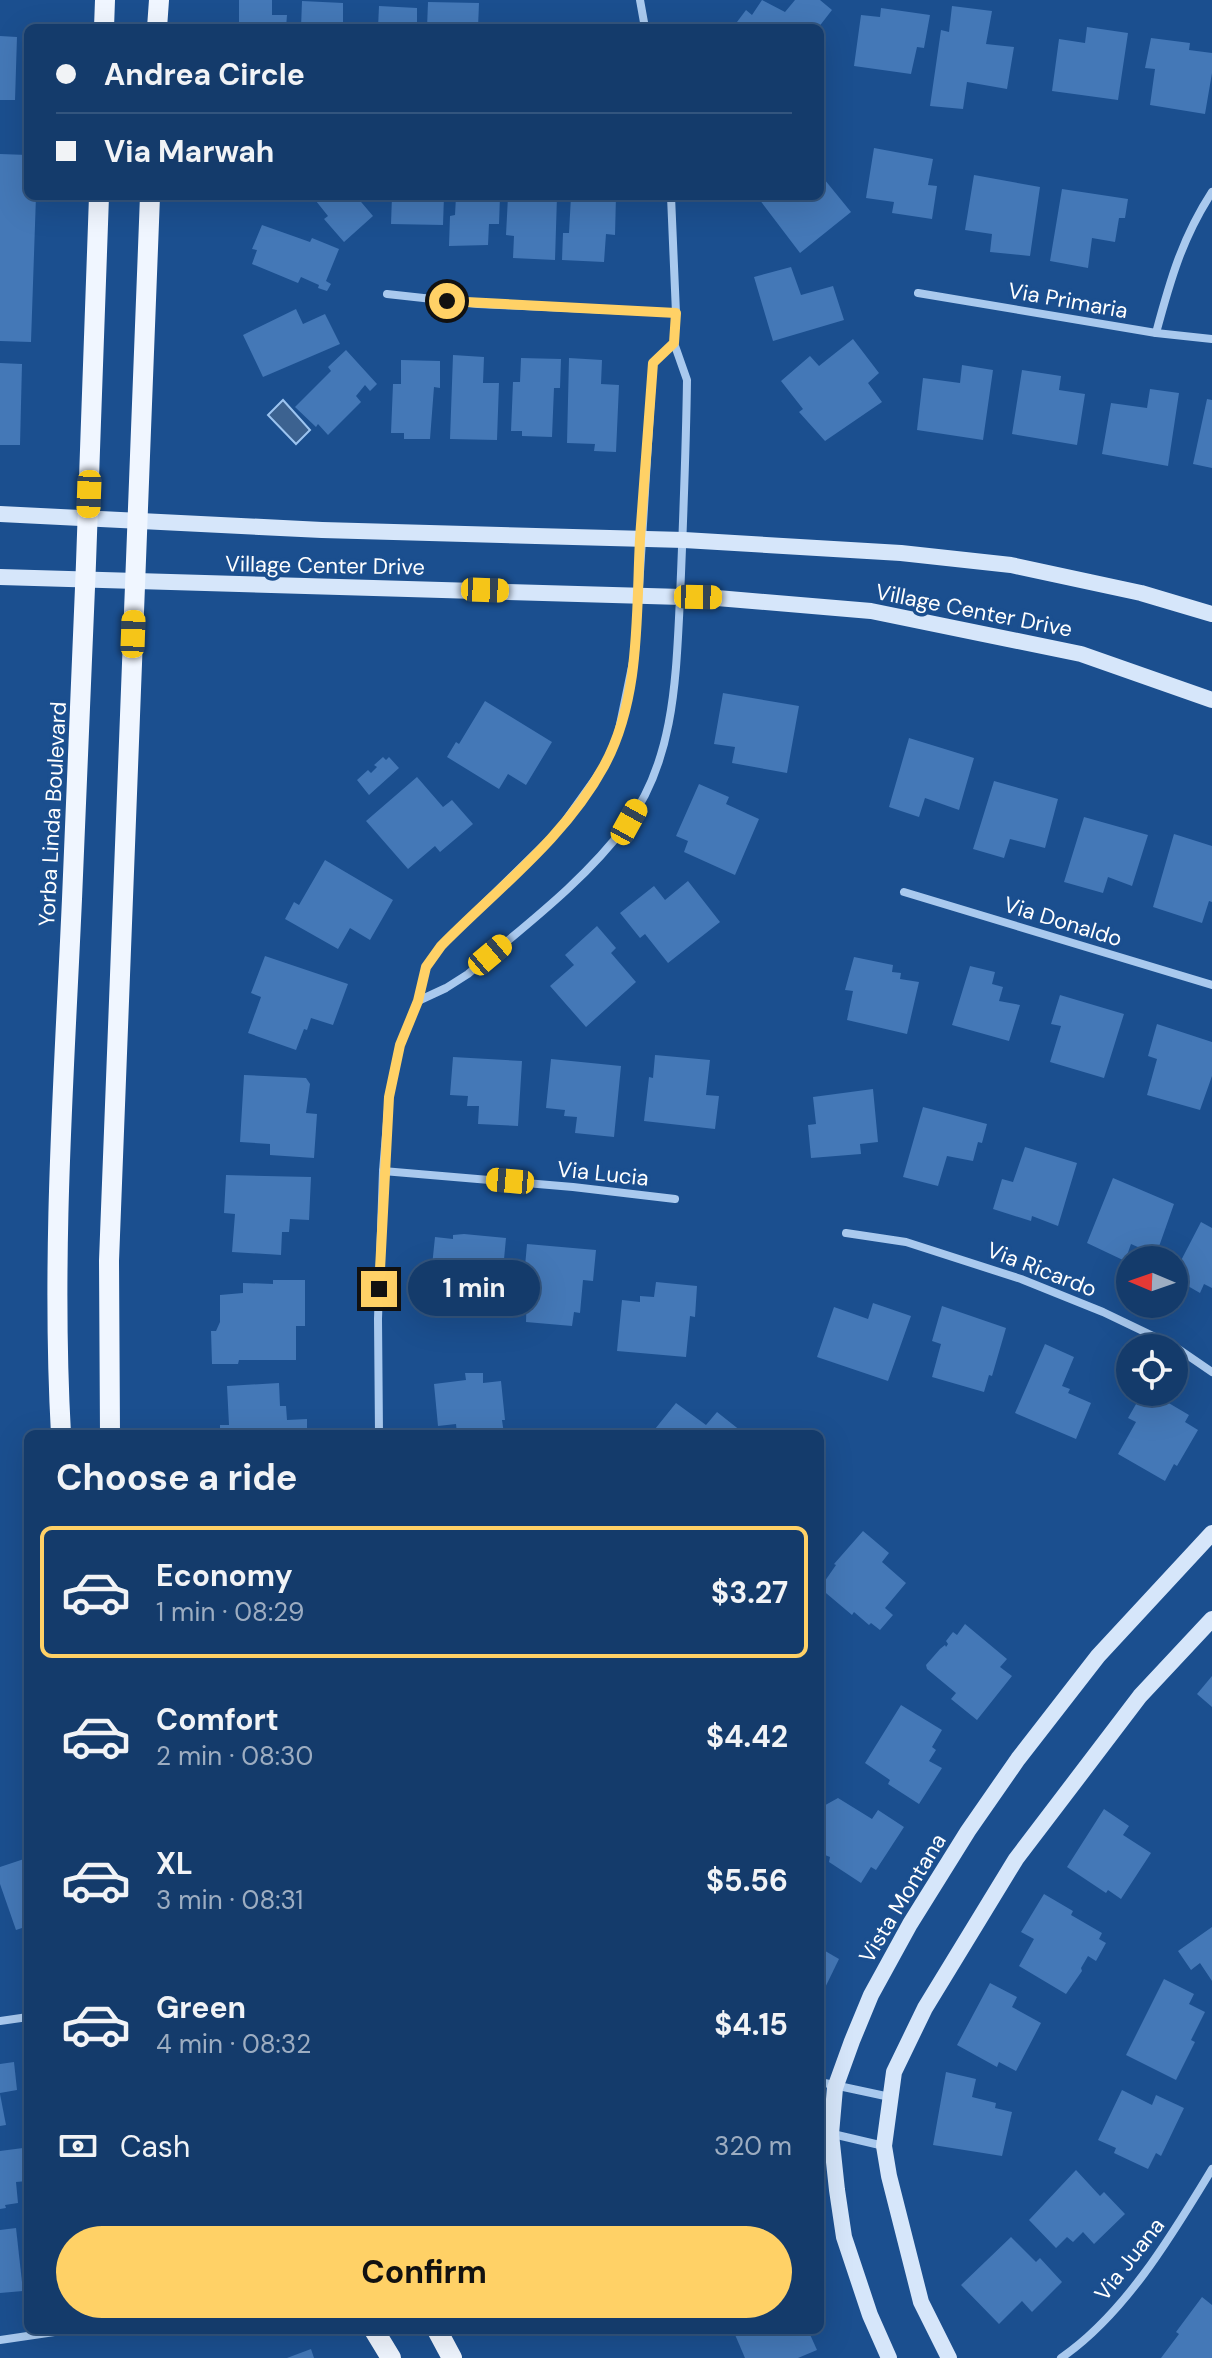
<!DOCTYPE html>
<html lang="en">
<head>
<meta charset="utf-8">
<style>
  :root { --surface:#143b6b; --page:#214673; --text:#f1f3f6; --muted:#9dadc1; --line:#33557e; --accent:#ffd166 }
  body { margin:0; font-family:"DM Sans",sans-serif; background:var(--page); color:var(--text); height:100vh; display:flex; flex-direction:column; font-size:30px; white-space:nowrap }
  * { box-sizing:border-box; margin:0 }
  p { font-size:26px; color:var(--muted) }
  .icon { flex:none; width:44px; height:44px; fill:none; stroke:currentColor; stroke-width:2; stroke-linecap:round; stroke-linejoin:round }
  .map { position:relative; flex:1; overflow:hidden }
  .drawer { position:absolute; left:24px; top:1430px; width:800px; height:904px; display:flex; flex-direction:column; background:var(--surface); border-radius:12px; box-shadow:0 8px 32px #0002,0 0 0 2px var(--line) }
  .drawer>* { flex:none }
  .top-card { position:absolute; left:24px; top:24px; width:800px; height:176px; border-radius:12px; box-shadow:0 8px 32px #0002,0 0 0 2px var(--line); display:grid; align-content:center; height:176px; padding:0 32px; background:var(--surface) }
  .needle { width:52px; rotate:272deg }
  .fabs { position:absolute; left:1116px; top:1246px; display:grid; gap:16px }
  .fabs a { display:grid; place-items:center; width:72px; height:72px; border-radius:50%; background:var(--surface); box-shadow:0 8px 32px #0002,0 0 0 2px var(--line); font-size:40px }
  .end { position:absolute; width:36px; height:36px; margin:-18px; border:10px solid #ffd166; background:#111; box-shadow:0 0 0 4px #111 }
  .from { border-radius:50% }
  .bubble { position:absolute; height:56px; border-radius:28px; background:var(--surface); box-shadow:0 8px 32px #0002,0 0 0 2px var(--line); font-size:26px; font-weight:700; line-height:56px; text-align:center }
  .car { position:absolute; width:24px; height:48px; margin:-24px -12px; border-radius:10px; box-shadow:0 0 6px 2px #0007; background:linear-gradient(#f5c518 24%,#345 0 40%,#f5c518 0 76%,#345 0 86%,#f5c518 0) }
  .top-card b { display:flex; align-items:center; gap:28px; height:76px; font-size:30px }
  .top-card b+b { border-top:2px solid var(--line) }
  .top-card i { width:20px; height:20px; background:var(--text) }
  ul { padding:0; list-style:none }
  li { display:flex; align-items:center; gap:24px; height:132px; margin:0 16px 12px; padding:0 16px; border:4px solid transparent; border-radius:12px }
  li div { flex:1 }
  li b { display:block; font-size:30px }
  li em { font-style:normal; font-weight:700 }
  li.on { border-color:var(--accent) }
  li>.icon { width:72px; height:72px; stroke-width:1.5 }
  h2 { padding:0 32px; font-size:36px; line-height:96px }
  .pay { display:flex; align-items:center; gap:20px; height:88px; padding:0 32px; font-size:30px }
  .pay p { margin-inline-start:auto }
  .cta { display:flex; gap:16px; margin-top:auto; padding:16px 32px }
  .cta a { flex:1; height:92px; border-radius:48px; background:var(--accent); color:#111; font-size:32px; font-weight:700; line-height:92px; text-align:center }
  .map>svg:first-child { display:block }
  .water { fill:#3c6290; stroke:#9cc4f0; stroke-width:2 }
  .building { fill:#4478b7 }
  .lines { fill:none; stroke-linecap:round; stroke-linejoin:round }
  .street { stroke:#a9c9ee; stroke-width:8 }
  .secondary { stroke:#d6e6fa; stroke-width:16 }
  .primary { stroke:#f0f6ff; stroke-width:20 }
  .route { stroke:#ffd166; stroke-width:10 }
  .labels { text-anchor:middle; stroke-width:7; stroke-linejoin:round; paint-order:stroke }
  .street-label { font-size:22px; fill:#fff; stroke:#1b4f8f }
</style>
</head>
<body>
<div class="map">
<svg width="1212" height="2358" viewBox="0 0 1212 2358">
  <rect width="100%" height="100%" fill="#1b4f8f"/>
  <polygon class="water" points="283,400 310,430 296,444 268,415"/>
  <g class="building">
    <polygon points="239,0 272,0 272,15 287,15 286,28 239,28"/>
    <polygon points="762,0 785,12 795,0 820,0 832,10 818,28 734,26 746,10 752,15"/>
    <polygon points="302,1 343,3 343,24 351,24 351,28 301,28"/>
    <polygon points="428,2 479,3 478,28 427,28"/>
    <polygon points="379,6 417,8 417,28 378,28"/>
    <polygon points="952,6 992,11 986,44 1014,47 1007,89 967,82 963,109 930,106 941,30 949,32"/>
    <polygon points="881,8 930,15 924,48 917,47 911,74 854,66 861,15 880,17"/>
    <polygon points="1087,27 1128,33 1118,100 1052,91 1059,39 1085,43"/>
    <polygon points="0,36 17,37 15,100 0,100"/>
    <polygon points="1151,38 1190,43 1189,50 1212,53 1212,73 1205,114 1150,105 1155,69 1145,68"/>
    <polygon points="874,148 933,159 928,185 937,186 932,219 892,213 894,202 866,198"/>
    <polygon points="0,154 28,155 28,196 36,196 31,342 0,341"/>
    <polygon points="820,174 851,212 800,253 759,199 763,196 820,196"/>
    <polygon points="974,175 1040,187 1030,256 990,252 992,234 965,230"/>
    <polygon points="1062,189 1128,199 1125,218 1119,218 1115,242 1092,238 1088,268 1050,261"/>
    <polygon points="312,196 356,196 373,216 344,242 324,219 328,216"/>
    <polygon points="392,196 444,196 443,225 391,224"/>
    <polygon points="456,196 500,196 499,224 489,224 488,245 449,246 450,216 455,215"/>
    <polygon points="508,196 557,196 555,260 513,258 514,236 506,235"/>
    <polygon points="571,196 616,196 615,235 606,234 604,262 562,260 563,233 569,233"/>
    <polygon points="262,225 310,242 312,238 339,249 326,281 331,284 327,291 318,288 319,285 301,277 298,283 252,264 257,250 252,249"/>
    <polygon points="791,267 801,295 833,286 844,320 773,341 754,277"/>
    <polygon points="296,309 303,324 325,314 340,344 263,377 243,335"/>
    <polygon points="853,339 879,373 868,383 882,402 825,441 799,412 803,409 781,381 810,356 819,366"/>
    <polygon points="346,350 377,384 370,391 365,385 356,396 361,402 328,435 318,424 316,427 295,407 331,371 328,367"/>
    <polygon points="453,355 484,357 483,383 499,383 497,440 450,439"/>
    <polygon points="521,358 561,359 560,388 554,388 552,437 522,436 522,431 511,431 513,382 520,382"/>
    <polygon points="569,358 602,360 601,384 619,385 616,452 594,451 595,444 567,443"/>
    <polygon points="401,360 440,361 440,388 434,387 430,439 404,439 404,433 391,433 393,384 401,384"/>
    <polygon points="0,363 22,364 20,445 0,445"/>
    <polygon points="962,365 993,370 983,440 917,430 923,378 960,383"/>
    <polygon points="1022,370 1061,376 1059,390 1085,394 1077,445 1012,434"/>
    <polygon points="1150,389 1179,393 1168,466 1102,454 1111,403 1147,408"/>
    <polygon points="1207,399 1212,400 1212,468 1193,464"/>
    <polygon points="723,693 799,706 787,773 732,763 735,747 714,744"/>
    <polygon points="485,701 552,742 526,785 508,774 499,789 447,757 456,742 459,744"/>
    <polygon points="909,738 974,758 959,810 925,798 919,817 889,807"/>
    <polygon points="383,757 386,760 389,757 399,768 369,795 357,780 368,770 371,773 377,767 374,765"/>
    <polygon points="417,777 443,807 452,800 473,824 440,852 435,846 408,869 366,821"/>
    <polygon points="994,781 1058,799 1045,848 1010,839 1004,858 973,849"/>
    <polygon points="699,784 729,797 726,804 759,819 735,875 684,852 688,841 676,836"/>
    <polygon points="1084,817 1148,835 1132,886 1108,877 1103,893 1064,882"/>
    <polygon points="1174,834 1212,846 1212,902 1209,901 1202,923 1153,907"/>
    <polygon points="325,860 393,900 370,940 350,928 338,949 285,919 294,902 299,905"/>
    <polygon points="688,881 720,922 668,963 645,934 640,938 620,913 654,886 665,900"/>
    <polygon points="597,926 616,948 611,953 636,982 586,1027 550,986 574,965 565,955"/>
    <polygon points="265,956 348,984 333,1025 311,1018 307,1030 304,1029 296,1050 248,1033 261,997 251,993"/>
    <polygon points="854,957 893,965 892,972 901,973 900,979 919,982 907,1034 847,1020 853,991 845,990"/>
    <polygon points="970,966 995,972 992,984 1003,987 999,1001 1020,1005 1009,1041 952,1025"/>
    <polygon points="1060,995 1124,1014 1104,1078 1050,1062 1061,1026 1051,1024"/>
    <polygon points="1157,1024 1212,1042 1212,1076 1200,1110 1147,1095 1157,1059 1148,1056"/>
    <polygon points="655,1055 710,1060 706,1095 719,1096 715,1129 644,1121 649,1077 653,1078"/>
    <polygon points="453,1057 522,1061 518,1126 478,1124 479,1106 467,1106 468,1096 450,1095"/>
    <polygon points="551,1059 621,1066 614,1137 575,1133 577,1117 564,1116 565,1110 546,1108"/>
    <polygon points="244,1075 306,1078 310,1084 306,1113 317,1114 314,1158 270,1155 270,1144 240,1142"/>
    <polygon points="873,1089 878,1142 860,1144 861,1154 811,1158 808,1125 816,1124 813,1097"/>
    <polygon points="923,1107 987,1124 982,1143 978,1142 973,1161 947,1156 938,1186 903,1177"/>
    <polygon points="1025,1147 1077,1163 1058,1226 1032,1216 1031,1221 993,1209 1002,1179 1013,1182"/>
    <polygon points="226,1175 311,1177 309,1220 290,1219 289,1232 282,1232 281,1255 232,1252 235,1214 224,1213"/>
    <polygon points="1113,1178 1174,1204 1156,1255 1131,1244 1125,1261 1087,1243"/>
    <polygon points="1201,1222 1212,1228 1212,1288 1204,1284 1200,1293 1174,1278 1174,1274"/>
    <polygon points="464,1234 506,1238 503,1270 491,1268 488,1302 433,1296 435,1276 431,1276 435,1237 453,1239 453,1235"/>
    <polygon points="527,1244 596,1250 593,1281 583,1280 580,1313 574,1312 572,1326 526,1322 527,1290 523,1289"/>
    <polygon points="273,1280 305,1280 305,1326 296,1326 296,1360 239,1360 238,1364 212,1364 211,1331 216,1331 220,1322 220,1295 243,1293 243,1283 273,1284"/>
    <polygon points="656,1282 697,1286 695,1317 690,1316 686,1357 617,1351 622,1300 640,1302 640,1296 654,1297"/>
    <polygon points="873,1303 911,1316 888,1381 817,1357 834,1307 868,1319"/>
    <polygon points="942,1306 1006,1328 992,1376 989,1375 984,1392 932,1377 941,1344 932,1341"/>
    <polygon points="1045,1344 1074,1357 1062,1386 1070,1389 1068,1393 1091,1403 1076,1439 1015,1413"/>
    <polygon points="465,1373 483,1373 483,1383 501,1381 505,1420 502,1420 504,1434 457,1434 456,1424 438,1426 434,1384 466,1380"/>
    <polygon points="279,1383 280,1406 286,1406 287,1420 307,1419 307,1434 220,1434 220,1425 229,1425 227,1386"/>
    <polygon points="1143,1392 1150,1392 1189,1415 1185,1422 1198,1430 1177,1466 1174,1464 1165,1481 1118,1454 1136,1422 1128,1418"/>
    <polygon points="676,1403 706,1425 717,1412 741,1431 739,1434 651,1434"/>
    <polygon points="863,1531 889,1553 882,1562 906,1583 885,1608 893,1615 880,1630 871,1623 869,1625 854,1612 852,1615 820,1588 836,1565 834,1564"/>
    <polygon points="965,1624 1007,1659 1000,1667 1012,1676 977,1720 951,1699 956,1693 927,1669 926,1665 940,1649 945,1645 946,1647 948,1644 946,1641 953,1632 957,1635"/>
    <polygon points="1212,1676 1212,1707 1197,1694"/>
    <polygon points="901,1705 942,1730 932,1747 936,1750 929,1761 942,1768 919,1804 888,1784 890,1780 865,1763"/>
    <polygon points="838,1798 872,1819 878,1810 904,1827 876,1870 871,1867 861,1883 829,1862 830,1857 820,1853 820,1808"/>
    <polygon points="1104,1809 1129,1826 1123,1835 1151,1853 1121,1899 1108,1890 1106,1893 1067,1867"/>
    <polygon points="27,1858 28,1926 16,1930 0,1884 0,1867"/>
    <polygon points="1044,1894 1073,1911 1071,1915 1102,1933 1099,1939 1106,1943 1096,1961 1088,1956 1081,1968 1082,1971 1066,1994 1019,1966 1034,1939 1021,1932"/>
    <polygon points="1212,1927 1212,1981 1200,1963 1191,1970 1178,1951"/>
    <polygon points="820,1948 839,1959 820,1998"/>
    <polygon points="1164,1979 1194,1994 1189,2004 1205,2012 1191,2040 1195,2042 1176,2080 1126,2055"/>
    <polygon points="990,1983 1017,1997 1012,2007 1041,2023 1016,2071 999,2062 997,2067 957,2045"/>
    <polygon points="14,2062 17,2090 0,2093 0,2064"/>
    <polygon points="946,2072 976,2079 972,2097 996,2103 995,2108 1012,2112 1002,2156 933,2145"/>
    <polygon points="1122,2090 1152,2105 1156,2095 1184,2108 1161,2156 1156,2153 1148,2169 1114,2153 1116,2148 1098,2140"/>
    <polygon points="0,2094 6,2125 0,2126"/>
    <polygon points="23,2148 27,2181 16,2182 18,2203 5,2205 6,2208 0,2209 0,2151"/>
    <polygon points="1076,2170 1100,2196 1104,2192 1125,2214 1094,2244 1083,2232 1073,2242 1067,2237 1056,2248 1029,2220"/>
    <polygon points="16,2228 23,2291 0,2293 0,2230"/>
    <polygon points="1011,2237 1036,2262 1040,2258 1062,2282 1032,2312 1022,2301 999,2324 961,2285"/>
    <polygon points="1202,2297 1212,2305 1212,2358 1161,2358 1179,2334 1176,2332"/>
    <polygon points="733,2330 808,2330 817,2350 798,2358 745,2358"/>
    <polygon points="311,2349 314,2358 287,2358"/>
  </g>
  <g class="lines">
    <g class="street">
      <polyline points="640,0 645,28"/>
      <polyline points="918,293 1156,333 1212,339"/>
      <polyline points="387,294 478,304 676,313"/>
      <path d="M1156,333C1170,281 1182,238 1212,192"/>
      <polyline points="904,892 1212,985"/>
      <path d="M418,1001L446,988L468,974C523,927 583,883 627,824C675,760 676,675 680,598C683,525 686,453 687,380L674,343L676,313L671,196"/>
      <polyline points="383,1171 573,1187 675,1199"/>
      <polyline points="846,1233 906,1242 1021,1279 1103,1312 1174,1346 1212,1372"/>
      <polyline points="379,1434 378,1319 383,1171 389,1097 400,1045 418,1001 426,967 441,946 558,831 605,765 618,734 635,652 653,363 674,343"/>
      <polyline points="0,2021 28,2017"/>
      <polyline points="820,2082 890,2097"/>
      <polyline points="820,2131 884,2146"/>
      <polyline points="0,2340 68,2330"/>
      <path d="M1061,2358C1125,2314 1172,2235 1212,2169"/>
    </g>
    <g class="secondary">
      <polyline points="0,514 322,530 684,540 901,553 1011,565 1141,593 1212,614"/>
      <polyline points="0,577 717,598 871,611 1081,654 1212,700"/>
      <polyline points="889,2358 870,2315 844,2237 837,2190 831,2134 835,2088 852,2041 871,1995 910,1924 968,1831 1018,1759 1098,1656 1212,1533"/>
      <polyline points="949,2358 921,2302 889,2176 884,2146 894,2072 925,2008 1016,1859 1140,1696 1212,1619"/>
    </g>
    <g class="primary">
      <polyline points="104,28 105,0"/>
      <polyline points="157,28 159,0"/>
      <path d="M61,1434C51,1256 64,1077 72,899C82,665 92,430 99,196"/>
      <polyline points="110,1434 109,1261 150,196"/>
      <polyline points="374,2330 391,2358"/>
      <polyline points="437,2330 452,2358"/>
    </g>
  </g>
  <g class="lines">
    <path class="route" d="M379,1289L389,1097L400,1045L418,1001L426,967L441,946C497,889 565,838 604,766C641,698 636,614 640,539C644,480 649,421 653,363L674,343L676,313L447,301"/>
  </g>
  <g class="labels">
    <g class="street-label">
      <text transform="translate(1068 300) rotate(10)" y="8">Via Primaria</text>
      <text transform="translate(325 565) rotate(1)" y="8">Village Center Drive</text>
      <text transform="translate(974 610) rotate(11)" y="8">Village Center Drive</text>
      <text transform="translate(52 814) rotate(-87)" y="8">Yorba Linda Boulevard</text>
      <text transform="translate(1063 921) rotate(17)" y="8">Via Donaldo</text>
      <text transform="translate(603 1173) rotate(6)" y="8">Via Lucia</text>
      <text transform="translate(1042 1269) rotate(21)" y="8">Via Ricardo</text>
      <text transform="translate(902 1898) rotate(-59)" y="8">Vista Montana</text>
      <text transform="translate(1129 2259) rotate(-52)" y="8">Via Juana</text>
    </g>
  </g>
</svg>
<div class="fabs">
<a><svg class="needle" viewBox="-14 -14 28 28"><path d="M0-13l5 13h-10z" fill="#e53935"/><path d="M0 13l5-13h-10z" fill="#9dadc1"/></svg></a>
<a><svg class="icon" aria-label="locate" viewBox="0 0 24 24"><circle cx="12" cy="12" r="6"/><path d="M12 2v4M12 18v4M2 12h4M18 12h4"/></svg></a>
</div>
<i class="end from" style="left:447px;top:301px"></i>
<i class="end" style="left:379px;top:1289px"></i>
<div class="bubble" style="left:408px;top:1260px;width:132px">1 min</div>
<i class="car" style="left:89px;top:494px;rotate:182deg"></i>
<i class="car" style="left:485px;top:590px;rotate:92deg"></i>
<i class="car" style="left:698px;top:597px;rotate:91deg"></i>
<i class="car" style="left:133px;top:634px;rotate:2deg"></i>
<i class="car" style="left:629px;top:822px;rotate:29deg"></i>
<i class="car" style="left:490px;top:955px;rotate:50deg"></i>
<i class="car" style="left:510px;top:1181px;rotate:275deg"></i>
<div class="top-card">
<b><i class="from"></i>Andrea Circle</b>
<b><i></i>Via Marwah</b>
</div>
<section class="drawer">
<h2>Choose a ride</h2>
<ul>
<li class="on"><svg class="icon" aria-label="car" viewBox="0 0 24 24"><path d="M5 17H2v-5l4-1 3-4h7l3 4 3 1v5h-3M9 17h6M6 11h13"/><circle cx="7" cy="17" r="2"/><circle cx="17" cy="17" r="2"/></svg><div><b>Economy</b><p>1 min · 08:29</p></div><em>$3.27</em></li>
<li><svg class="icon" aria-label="car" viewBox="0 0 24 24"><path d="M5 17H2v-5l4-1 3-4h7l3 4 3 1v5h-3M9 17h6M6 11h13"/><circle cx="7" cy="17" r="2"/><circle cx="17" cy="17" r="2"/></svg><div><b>Comfort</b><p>2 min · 08:30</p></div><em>$4.42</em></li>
<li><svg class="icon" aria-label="car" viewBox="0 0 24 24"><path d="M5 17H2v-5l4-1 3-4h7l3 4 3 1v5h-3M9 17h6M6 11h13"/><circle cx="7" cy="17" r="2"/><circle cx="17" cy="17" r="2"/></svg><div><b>XL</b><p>3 min · 08:31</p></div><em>$5.56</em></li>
<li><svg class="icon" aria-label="car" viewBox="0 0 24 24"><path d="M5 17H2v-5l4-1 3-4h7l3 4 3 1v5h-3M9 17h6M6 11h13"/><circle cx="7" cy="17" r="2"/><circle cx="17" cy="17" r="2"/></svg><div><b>Green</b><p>4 min · 08:32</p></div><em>$4.15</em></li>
</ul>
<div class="pay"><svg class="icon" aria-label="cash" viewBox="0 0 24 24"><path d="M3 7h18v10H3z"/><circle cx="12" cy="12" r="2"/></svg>Cash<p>320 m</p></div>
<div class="cta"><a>Confirm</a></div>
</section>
</div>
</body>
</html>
